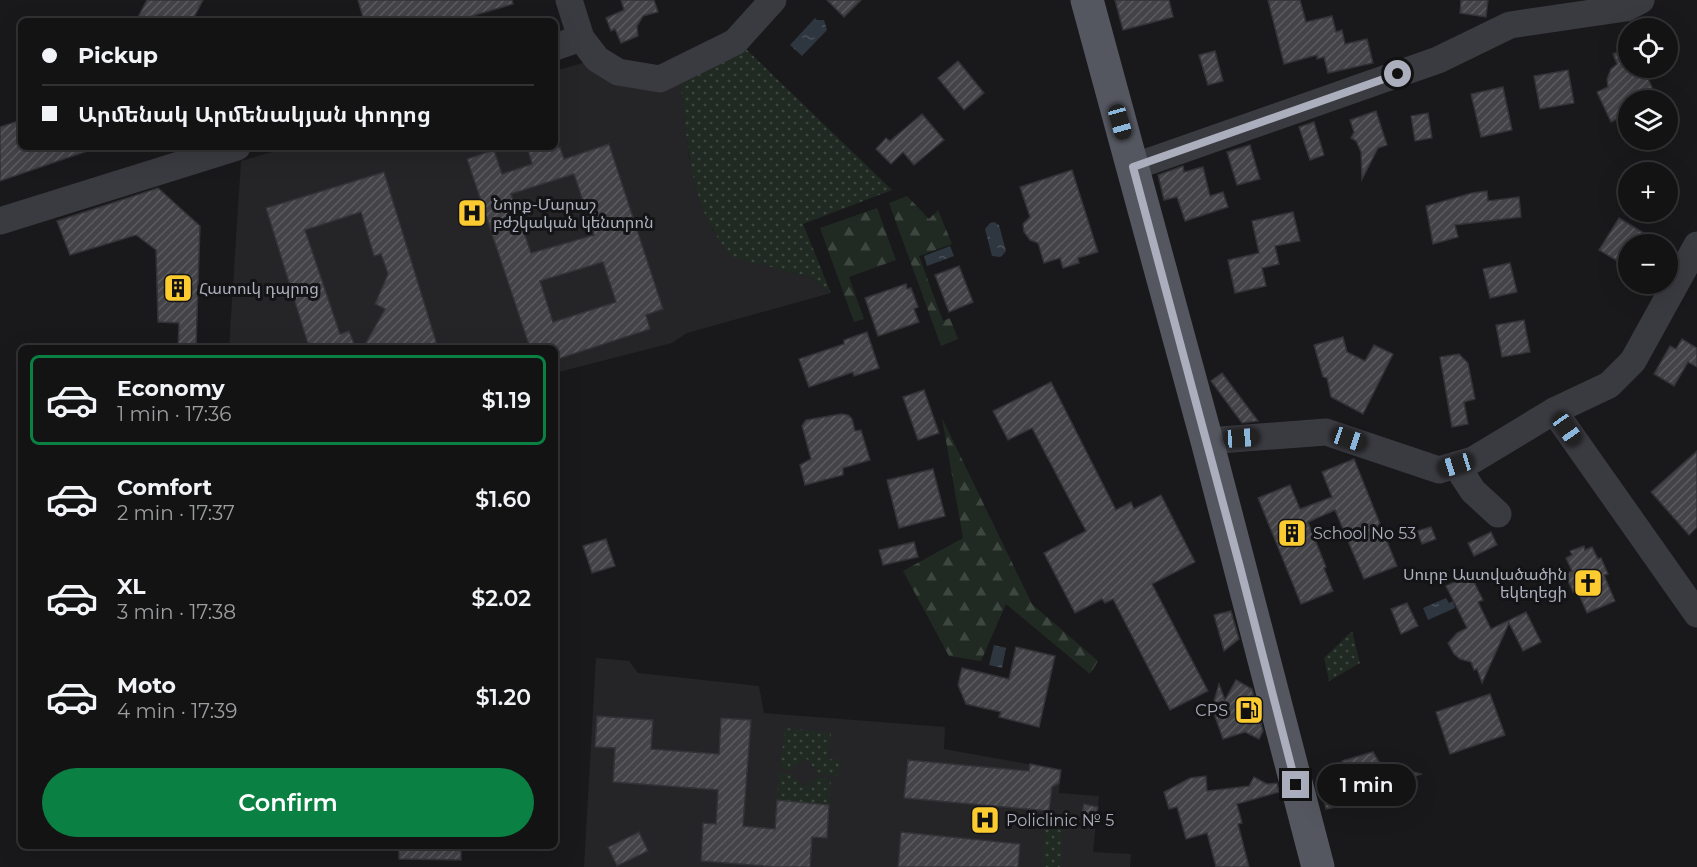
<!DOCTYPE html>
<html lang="en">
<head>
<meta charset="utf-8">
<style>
  :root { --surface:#131314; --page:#202022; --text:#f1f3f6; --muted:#9d9ea0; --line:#323234; --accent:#0b8043 }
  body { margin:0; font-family:Montserrat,"Noto Sans Armenian",sans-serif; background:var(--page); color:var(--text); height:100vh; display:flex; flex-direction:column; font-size:22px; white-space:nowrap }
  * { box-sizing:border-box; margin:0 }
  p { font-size:20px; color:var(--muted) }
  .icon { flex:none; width:33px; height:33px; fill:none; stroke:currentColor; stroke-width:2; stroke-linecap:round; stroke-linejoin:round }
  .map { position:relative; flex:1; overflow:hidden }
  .panel { position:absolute; left:18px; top:345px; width:540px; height:504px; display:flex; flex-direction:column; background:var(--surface); border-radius:9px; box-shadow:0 6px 24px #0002,0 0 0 2px var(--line) }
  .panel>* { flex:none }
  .top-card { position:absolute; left:18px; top:18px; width:540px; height:132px; border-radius:9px; box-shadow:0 6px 24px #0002,0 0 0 2px var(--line); display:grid; align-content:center; height:132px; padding:0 24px; background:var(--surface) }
  .buttons { position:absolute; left:1618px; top:18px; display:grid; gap:12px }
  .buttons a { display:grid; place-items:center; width:60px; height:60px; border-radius:50%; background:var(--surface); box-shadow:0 6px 24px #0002,0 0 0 2px var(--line); font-size:30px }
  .end { position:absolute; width:27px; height:27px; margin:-14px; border:8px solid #abaebc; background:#111; box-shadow:0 0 0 3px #111 }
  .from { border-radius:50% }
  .bubble { position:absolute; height:42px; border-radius:21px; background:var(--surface); box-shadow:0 6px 24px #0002,0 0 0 2px var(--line); font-size:20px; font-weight:600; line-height:42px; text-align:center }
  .car { position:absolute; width:18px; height:36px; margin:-18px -9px; border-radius:8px; box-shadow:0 0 4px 2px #0007; background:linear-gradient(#222 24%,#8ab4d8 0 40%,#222 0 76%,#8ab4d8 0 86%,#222 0) }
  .top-card b { display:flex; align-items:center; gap:21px; height:57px; font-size:22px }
  .top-card b+b { border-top:2px solid var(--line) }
  .top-card i { width:15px; height:15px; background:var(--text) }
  ul { padding:10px 0 0; list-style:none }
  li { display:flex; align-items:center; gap:18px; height:90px; margin:0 12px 9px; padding:0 12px; border:3px solid transparent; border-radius:9px }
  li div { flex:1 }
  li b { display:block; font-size:22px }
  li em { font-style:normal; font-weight:600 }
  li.on { border-color:var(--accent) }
  li>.icon { width:54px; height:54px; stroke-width:1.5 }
  .action { display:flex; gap:12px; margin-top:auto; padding:12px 24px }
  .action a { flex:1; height:69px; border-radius:36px; background:var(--accent); color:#fff; font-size:24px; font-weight:600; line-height:69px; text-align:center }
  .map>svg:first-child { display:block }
  .built { fill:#252528 }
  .grass { fill:url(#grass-dots) }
  .forest { fill:url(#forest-firs) }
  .water { fill:url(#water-ripples) }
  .building { fill:url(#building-hatch); stroke:#333337; stroke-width:1.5; fill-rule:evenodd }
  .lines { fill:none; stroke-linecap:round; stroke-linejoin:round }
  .minor { stroke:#3a3a41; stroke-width:27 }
  .major { stroke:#555760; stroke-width:33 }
  .route { stroke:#abaebc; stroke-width:8 }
  .labels { text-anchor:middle; stroke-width:6; stroke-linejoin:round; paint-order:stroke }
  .poi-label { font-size:16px; fill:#abaebc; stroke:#141416; text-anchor:start }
</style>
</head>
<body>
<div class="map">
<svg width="1697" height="867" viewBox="0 0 1697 867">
  <defs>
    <pattern id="grass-dots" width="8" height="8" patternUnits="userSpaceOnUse" patternTransform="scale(1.5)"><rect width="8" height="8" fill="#202a22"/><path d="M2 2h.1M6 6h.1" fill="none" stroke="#3e4640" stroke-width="1.8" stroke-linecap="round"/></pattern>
    <pattern id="forest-firs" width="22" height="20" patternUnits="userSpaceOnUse" patternTransform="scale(1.5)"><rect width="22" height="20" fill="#202a22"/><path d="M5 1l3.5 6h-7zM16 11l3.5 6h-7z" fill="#3e4640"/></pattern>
    <pattern id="water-ripples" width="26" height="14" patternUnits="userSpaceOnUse" patternTransform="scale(1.5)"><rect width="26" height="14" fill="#2e3640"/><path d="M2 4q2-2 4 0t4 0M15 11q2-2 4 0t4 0" fill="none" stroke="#4a515a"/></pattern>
    <pattern id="building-hatch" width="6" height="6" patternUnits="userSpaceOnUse" patternTransform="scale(1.5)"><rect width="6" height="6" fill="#434348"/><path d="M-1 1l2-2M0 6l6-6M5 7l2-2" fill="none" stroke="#5b5c60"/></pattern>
  </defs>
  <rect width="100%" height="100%" fill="#19191b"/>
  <g class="built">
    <polygon points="593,60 680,79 689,157 712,229 731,256 810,277 831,293 687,333 672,343 555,373 555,348 229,348 241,161 289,147 555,147 555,71"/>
    <polygon points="596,658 629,661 638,673 759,686 764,713 945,727 944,749 1061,770 1059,793 1099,796 1093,852 1131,854 1130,867 584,867"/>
  </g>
  <g class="grass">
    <path d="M745,48L892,190L803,224L831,293L810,277L731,257C725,248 718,239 713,230C688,186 686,128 680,79Z"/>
    <polygon points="1352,631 1360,663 1329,681 1324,658"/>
    <polygon points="785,728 831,733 828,759 841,760 839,776 819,774 806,758 791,770 780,768"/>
    <polygon points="779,773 791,774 805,787 819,777 831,779 829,805 777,800"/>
    <polygon points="1046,818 1064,820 1060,867 1042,867"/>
  </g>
  <g class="forest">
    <polygon points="907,196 929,219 938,210 952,244 919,256 943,321 950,318 958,339 941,346 889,203"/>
    <polygon points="877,208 896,260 849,277 864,319 854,322 820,228"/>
    <polygon points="942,418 1032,604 1098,661 1090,674 1006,604 981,661 949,656 903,571 963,538"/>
  </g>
  <g class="water">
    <polygon points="815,18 817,20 824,20 827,30 802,56 790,45"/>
    <path d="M994,222L999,225L1006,251C999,259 1003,257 992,256L985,229L990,223Z"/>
    <polygon points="950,246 954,256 927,266 924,256"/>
    <polygon points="1446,598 1449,603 1453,601 1455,608 1428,620 1423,608"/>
    <polygon points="994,645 1006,648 1002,668 989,665"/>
  </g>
  <g class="building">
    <polygon points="147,0 203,0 192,21 136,21"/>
    <polygon points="358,0 512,0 513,4 455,21 364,21"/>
    <polygon points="621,0 654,0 658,12 643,16 637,26 638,36 621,43 615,29 611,31 606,18 624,10"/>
    <polygon points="827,0 861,0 844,17"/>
    <polygon points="1115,0 1169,0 1173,17 1123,30"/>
    <polygon points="1268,0 1300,0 1306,22 1332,16 1336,32 1342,30 1345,44 1367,39 1373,63 1328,73 1324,57 1317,59 1317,55 1284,64"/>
    <polygon points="1461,0 1488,0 1486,17 1460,13"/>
    <polygon points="1629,47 1629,68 1643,68 1658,100 1629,100 1629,113 1611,122 1597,92 1608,87 1607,79 1611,69 1617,64 1613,54"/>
    <polygon points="1215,51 1223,81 1208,85 1199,55"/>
    <polygon points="958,61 984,93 964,110 938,78"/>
    <polygon points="1568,70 1574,103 1540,109 1534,76"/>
    <polygon points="1503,87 1512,130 1481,137 1471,94"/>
    <polygon points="1376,111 1387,145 1378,148 1362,179 1361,152 1356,141 1351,138 1354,132 1350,120"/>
    <polygon points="1428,113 1432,138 1415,141 1411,116"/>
    <polygon points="922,114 944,140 914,165 903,152 891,164 876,149 886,138 890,141"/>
    <polygon points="21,120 21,147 92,147 93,149 0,181 0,127"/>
    <polygon points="1314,122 1324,155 1310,160 1299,127"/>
    <path d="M609,144L663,309L646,315L650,329L555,360V348H530L467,159L494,150L502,174L532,164L527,147H560L564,159ZM574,174L594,235L531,253L511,194ZM603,262L616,302L553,322L540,281Z"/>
    <polygon points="1250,145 1260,179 1237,185 1227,152"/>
    <polygon points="1183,166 1184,172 1203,167 1210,196 1223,192 1228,207 1185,221 1177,197 1164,200 1158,175"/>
    <polygon points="1072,170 1098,252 1078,258 1079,263 1063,268 1060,258 1044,263 1038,243 1030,240 1024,232 1023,224 1030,217 1020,187"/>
    <polygon points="384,172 438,348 363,348 385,309 375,304 388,274 381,254 374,256 361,212 305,230 340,334 349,331 356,348 306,348 306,345 308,344 266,208"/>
    <polygon points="158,188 200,226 196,348 178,348 179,323 158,322 156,250 136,235 70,255 57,221"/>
    <polygon points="1487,191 1488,201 1519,197 1521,217 1455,225 1458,237 1433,244 1426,206 1472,193"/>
    <polygon points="1293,212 1300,241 1275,246 1279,264 1262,268 1266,286 1235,293 1228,260 1259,253 1252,221"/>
    <polygon points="1619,218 1662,244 1629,244 1629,268 1599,250"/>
    <polygon points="1510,263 1517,292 1490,298 1483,269"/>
    <polygon points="959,266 973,302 949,312 935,275"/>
    <polygon points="906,284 907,289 911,288 918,307 914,309 919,322 878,336 865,298"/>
    <polygon points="1524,320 1530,352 1502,357 1496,325"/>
    <polygon points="867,332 879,368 854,376 853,372 809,387 799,359 844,344 844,340"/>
    <polygon points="1343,337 1347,352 1365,361 1374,345 1393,354 1363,414 1331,397 1327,378 1323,377 1314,345"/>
    <polygon points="1682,339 1697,348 1697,367 1688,362 1674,386 1654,374 1670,346 1676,349"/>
    <polygon points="1459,354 1468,363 1475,399 1464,402 1468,424 1452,427 1440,357"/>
    <polygon points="1222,373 1258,421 1242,423 1211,381"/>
    <polygon points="1051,382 1116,510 1131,502 1134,509 1161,495 1195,562 1152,584 1208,691 1170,710 1113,599 1105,603 1102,599 1075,613 1044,553 1086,531 1032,428 1008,440 993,411"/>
    <polygon points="924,390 939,433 918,440 903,397"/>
    <polygon points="841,414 848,415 852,419 855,431 861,430 870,460 843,468 843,475 805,485 800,465 811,459 802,426 806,420"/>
    <polygon points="1697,451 1697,527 1689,535 1651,492"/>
    <polygon points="1354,459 1397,566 1364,579 1335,510 1308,522 1326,567 1324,568 1333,591 1301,604 1258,498 1290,485 1300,509 1332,497 1322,472"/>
    <polygon points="933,469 945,516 899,528 887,480"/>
    <polygon points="1431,527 1436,539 1422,544 1417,531"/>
    <polygon points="1491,532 1497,545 1474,556 1468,543"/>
    <polygon points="606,539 615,566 592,573 583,546"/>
    <polygon points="914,542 918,557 883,565 879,550"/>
    <polygon points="1584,546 1585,550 1592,547 1598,559 1601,558 1608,574 1604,575 1615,601 1587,613 1577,590 1573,592 1565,574 1572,571 1566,558 1572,555 1570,551"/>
    <polygon points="1470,574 1483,600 1478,602 1491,629 1526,612 1541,642 1523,651 1509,623 1482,683 1477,669 1474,670 1471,662 1460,659 1454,654 1448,643 1457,633 1467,628 1446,586"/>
    <polygon points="1407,603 1418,626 1401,634 1391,609"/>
    <polygon points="1231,611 1239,639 1224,651 1214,615"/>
    <polygon points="1016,647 1055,656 1039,727 999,717 1001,712 966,704 958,685 962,668 1009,679"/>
    <polygon points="1236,680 1252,689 1263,731 1259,739 1245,732 1223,739 1212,708 1219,684 1225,700"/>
    <polygon points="1490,694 1505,735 1450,754 1436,712"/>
    <polygon points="597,716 653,720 651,749 719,754 721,718 751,720 743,826 775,829 777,800 829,805 827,838 812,837 810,867 775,867 701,861 703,823 716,824 718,790 613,782 615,748 595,747"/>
    <polygon points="1373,752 1379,762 1421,774 1384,787 1339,801 1340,806 1326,809 1319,775 1345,769 1342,761"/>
    <polygon points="908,760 1029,771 1030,764 1061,770 1059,783 1052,787 1049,811 904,798"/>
    <polygon points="1206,776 1207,791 1249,786 1254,777 1267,784 1277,783 1279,792 1237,804 1242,823 1238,824 1249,867 1216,867 1207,833 1186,839 1177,807 1169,809 1164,792 1190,778"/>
    <polygon points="1084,804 1098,807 1095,820 1081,817"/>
    <polygon points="639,832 648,851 617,866 608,847"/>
    <polygon points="901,832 1020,844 1018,867 898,867"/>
    <polygon points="399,846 461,846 461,860 399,859"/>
  </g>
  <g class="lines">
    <g class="minor">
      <polyline points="569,0 581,38 597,59 618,72 660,79 735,42 773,0"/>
      <polyline points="555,47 581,38"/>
      <polyline points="1133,167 1438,60 1510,25 1626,8 1641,0"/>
      <polyline points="0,221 237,147"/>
      <polyline points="1554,411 1697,614"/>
      <polyline points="1207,441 1326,432 1439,470 1473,460 1554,411 1609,385 1633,361 1697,245"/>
      <polyline points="1456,465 1473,491 1498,514"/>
    </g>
    <polyline class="major" points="1087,0 1207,441 1318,867"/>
  </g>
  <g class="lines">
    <polyline class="route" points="1296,785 1240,567 1133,167 1398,74"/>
  </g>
  <defs>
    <g id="hospital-square" transform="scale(1.5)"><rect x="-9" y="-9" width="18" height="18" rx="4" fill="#fccb30" stroke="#141416"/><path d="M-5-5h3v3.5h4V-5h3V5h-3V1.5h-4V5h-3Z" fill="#111"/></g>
    <g id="building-square" transform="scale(1.5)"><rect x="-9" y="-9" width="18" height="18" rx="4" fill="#fccb30" stroke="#141416"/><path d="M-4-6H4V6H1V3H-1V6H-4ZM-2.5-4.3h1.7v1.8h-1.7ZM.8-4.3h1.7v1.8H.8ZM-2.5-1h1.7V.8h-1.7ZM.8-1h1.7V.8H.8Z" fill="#111"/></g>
    <g id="church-square" transform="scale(1.5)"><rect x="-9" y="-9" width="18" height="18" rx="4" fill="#fccb30" stroke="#141416"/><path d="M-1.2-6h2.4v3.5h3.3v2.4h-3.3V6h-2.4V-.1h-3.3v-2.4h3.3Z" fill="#111"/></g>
    <g id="fuel-square" transform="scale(1.5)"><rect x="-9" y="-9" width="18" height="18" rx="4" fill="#fccb30" stroke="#141416"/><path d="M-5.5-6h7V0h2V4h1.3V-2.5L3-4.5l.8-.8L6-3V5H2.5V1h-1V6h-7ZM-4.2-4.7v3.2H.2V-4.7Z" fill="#111"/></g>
  </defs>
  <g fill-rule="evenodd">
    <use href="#hospital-square" x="472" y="213"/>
    <use href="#building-square" x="178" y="288"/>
    <use href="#building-square" x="1292" y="533"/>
    <use href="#church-square" x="1588" y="583"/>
    <use href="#fuel-square" x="1249" y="710"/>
    <use href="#hospital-square" x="985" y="820"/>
  </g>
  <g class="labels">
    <g class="poi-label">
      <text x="493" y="210">Նորք-Մարաշ<tspan x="493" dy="18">բժշկական կենտրոն</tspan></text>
      <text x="199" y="294">Հատուկ դպրոց</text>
      <text x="1313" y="539">School No 53</text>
      <text x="1567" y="580" text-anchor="end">Սուրբ Աստվածածին<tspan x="1567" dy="18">եկեղեցի</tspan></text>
      <text x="1228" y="716" text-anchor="end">CPS</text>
      <text x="1006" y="826">Policlinic № 5</text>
    </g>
  </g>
</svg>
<div class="buttons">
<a><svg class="icon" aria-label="locate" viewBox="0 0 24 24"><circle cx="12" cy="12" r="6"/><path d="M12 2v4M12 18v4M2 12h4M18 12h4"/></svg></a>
<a><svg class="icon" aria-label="layers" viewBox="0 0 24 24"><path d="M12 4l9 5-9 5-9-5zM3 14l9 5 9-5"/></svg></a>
<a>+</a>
<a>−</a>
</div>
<i class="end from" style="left:1398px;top:74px"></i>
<i class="end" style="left:1296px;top:785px"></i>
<div class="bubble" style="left:1317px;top:764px;width:99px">1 min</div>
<i class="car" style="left:1120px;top:122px;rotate:164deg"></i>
<i class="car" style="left:1567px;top:429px;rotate:145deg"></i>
<i class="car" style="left:1241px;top:438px;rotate:86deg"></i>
<i class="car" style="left:1349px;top:439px;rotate:109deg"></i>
<i class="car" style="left:1456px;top:465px;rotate:253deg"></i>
<div class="top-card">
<b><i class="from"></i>Pickup</b>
<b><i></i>Արմենակ Արմենակյան փողոց</b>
</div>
<section class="panel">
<ul>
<li class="on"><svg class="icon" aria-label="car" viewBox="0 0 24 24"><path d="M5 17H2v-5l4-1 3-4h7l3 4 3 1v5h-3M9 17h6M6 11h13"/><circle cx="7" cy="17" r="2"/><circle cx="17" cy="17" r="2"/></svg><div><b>Economy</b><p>1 min · 17:36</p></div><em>$1.19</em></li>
<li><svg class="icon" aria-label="car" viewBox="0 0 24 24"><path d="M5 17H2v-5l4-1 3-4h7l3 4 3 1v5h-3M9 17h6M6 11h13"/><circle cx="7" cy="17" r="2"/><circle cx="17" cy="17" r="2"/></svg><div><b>Comfort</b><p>2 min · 17:37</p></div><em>$1.60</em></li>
<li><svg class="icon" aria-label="car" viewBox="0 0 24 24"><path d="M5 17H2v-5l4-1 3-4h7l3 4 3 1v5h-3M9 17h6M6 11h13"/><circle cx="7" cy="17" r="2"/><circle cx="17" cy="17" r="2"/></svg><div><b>XL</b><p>3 min · 17:38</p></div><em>$2.02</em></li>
<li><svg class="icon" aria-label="car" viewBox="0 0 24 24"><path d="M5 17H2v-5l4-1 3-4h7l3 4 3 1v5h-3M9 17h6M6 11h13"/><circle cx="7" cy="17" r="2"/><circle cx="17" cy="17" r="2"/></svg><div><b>Moto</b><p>4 min · 17:39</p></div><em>$1.20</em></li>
</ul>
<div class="action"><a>Confirm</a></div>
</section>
</div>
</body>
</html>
